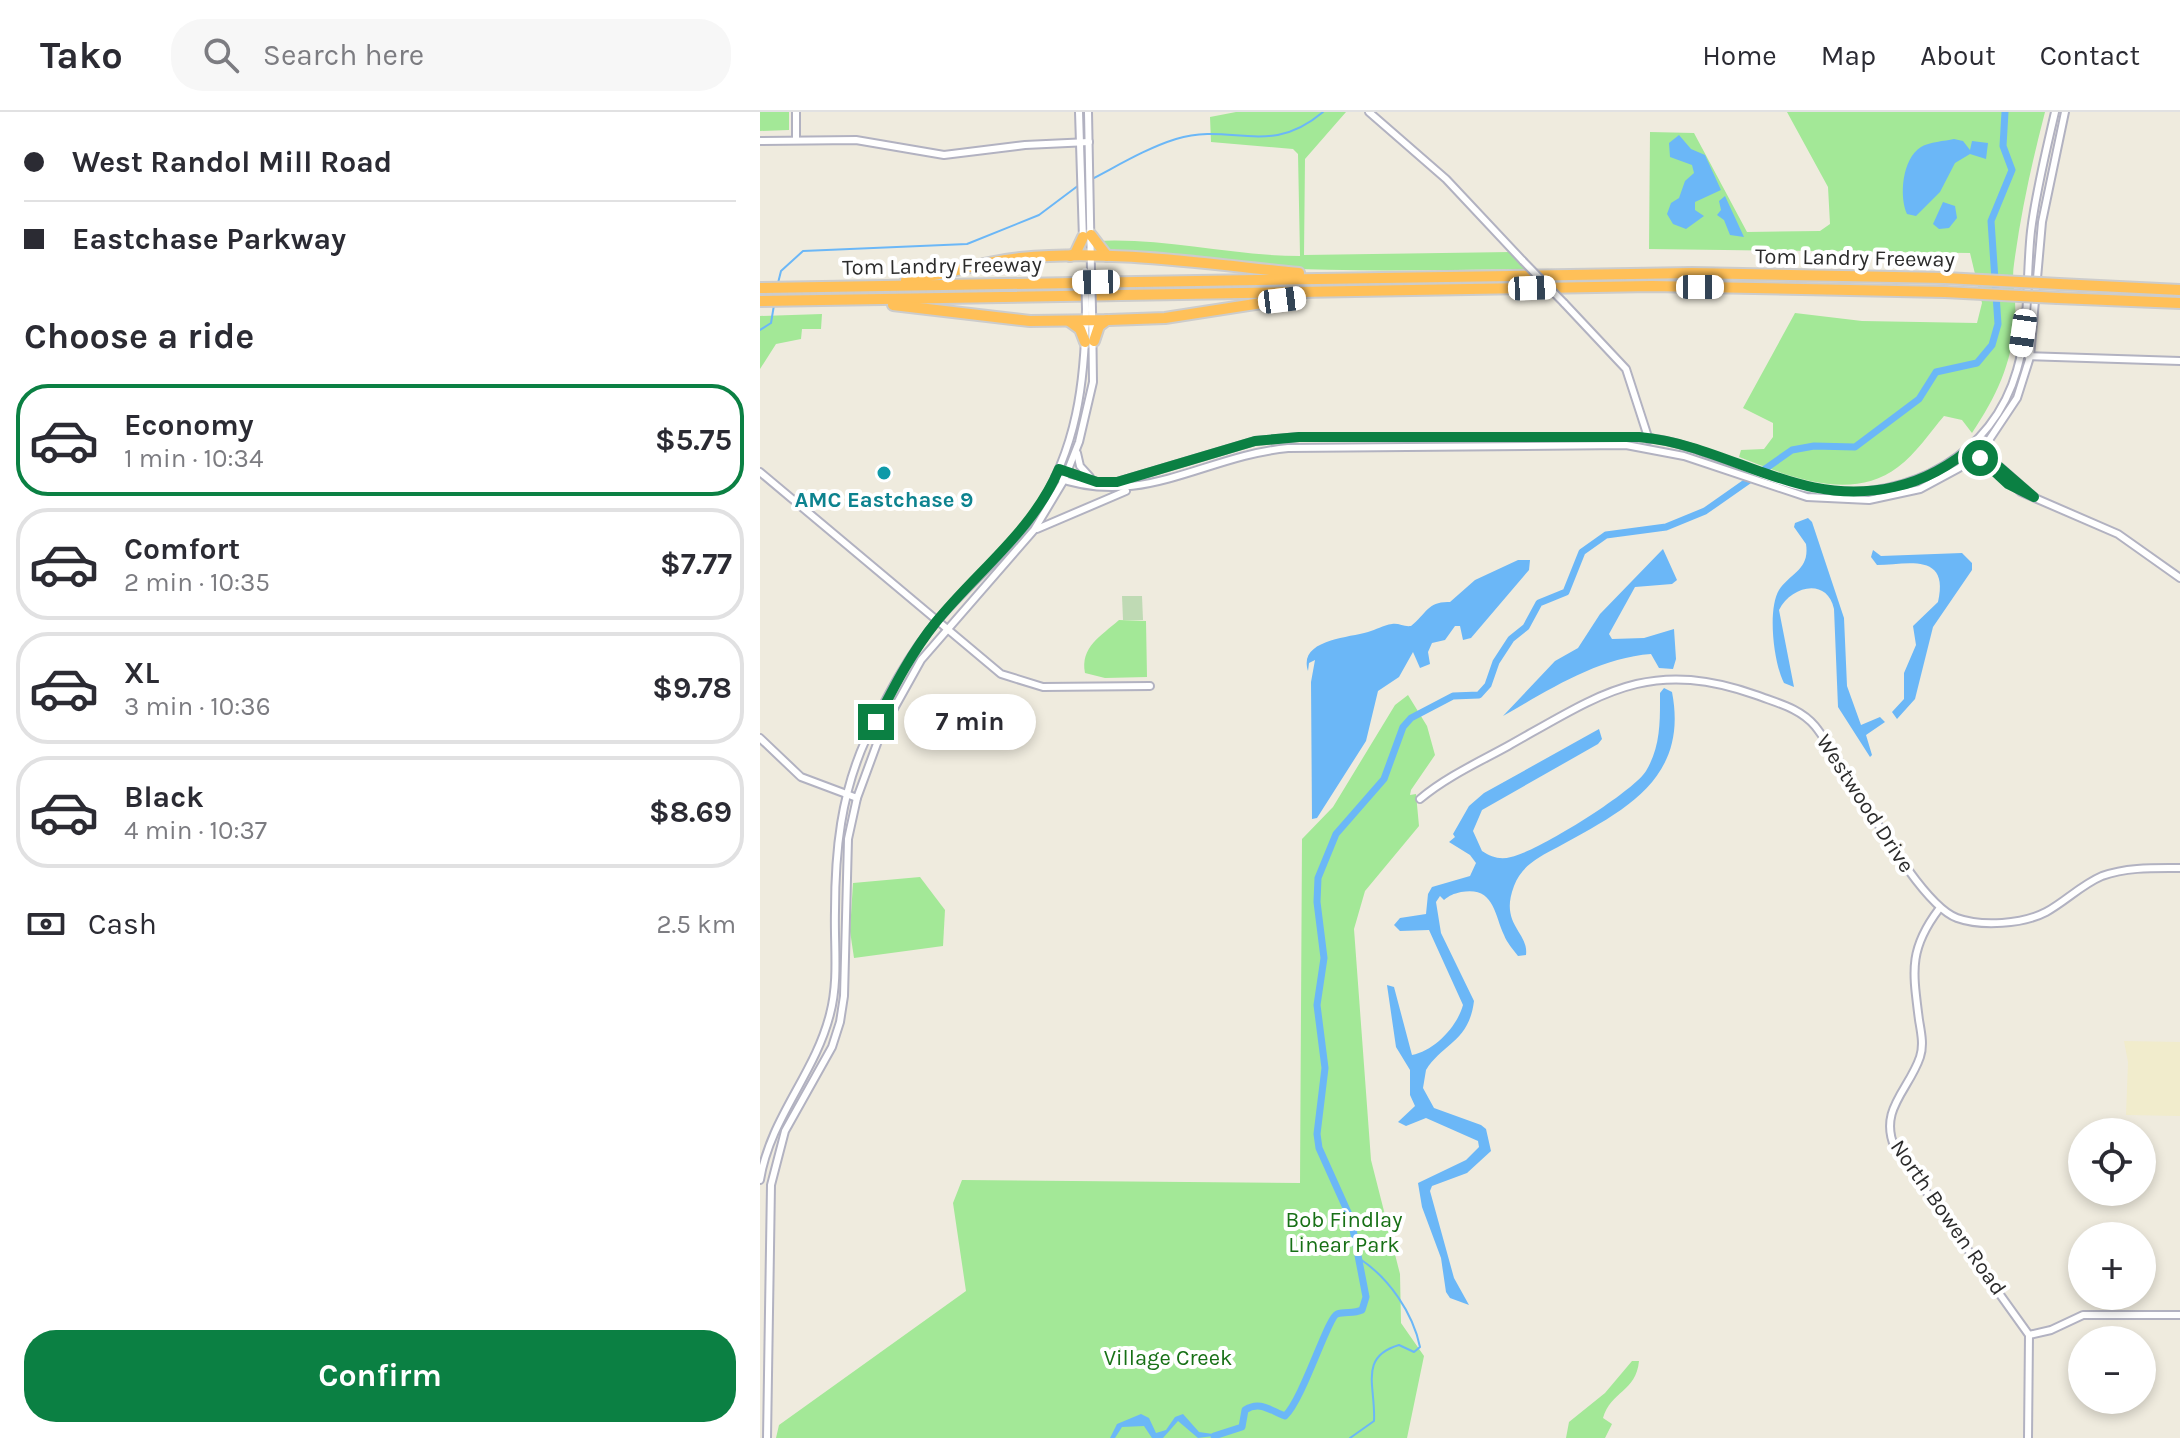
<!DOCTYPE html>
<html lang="en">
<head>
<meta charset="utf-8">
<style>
  :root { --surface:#fff; --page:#f7f7f7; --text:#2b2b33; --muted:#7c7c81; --line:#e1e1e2; --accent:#0b8043 }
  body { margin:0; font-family:Karla,sans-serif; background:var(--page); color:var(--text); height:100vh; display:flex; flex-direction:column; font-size:30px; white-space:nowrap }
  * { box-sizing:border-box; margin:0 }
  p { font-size:26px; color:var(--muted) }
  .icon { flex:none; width:44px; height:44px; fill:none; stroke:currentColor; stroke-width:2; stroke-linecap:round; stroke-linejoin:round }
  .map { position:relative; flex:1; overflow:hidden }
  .panel { display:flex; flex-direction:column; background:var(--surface); width:760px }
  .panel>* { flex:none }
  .top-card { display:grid; align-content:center; height:176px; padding:0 24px; background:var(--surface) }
  .fabs { position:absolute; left:1308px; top:1006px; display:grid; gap:16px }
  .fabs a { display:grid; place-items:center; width:88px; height:88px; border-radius:50%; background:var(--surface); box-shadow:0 4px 12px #0003; font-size:40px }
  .end { position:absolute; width:36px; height:36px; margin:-18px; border:10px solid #0b8043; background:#fff; box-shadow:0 0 0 4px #fff }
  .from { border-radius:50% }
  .bubble { position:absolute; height:56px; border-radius:28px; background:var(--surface); box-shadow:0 4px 12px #0003; font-size:26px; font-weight:700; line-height:56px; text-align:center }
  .car { position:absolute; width:24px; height:48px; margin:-24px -12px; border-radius:10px; box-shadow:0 0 6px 2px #0007; background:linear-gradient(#fff 24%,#345 0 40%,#fff 0 76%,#345 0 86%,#fff 0) }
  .top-card b { display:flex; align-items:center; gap:28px; height:76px; font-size:30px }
  .top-card b+b { border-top:2px solid var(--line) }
  .top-card i { width:20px; height:20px; background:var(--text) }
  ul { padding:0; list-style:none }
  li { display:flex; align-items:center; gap:24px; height:112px; margin:0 16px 12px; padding:0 8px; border:4px solid var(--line); border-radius:32px }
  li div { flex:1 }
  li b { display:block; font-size:30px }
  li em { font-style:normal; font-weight:700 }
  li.current { border-color:var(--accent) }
  li>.icon { width:72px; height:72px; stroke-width:1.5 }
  h2 { padding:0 24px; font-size:36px; line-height:96px }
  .pay { display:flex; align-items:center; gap:20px; height:88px; padding:0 24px; font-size:30px }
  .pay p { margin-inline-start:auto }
  .primary-button { display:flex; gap:16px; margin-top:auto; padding:16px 24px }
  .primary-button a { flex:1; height:92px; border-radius:32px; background:var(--accent); color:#fff; font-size:32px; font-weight:700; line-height:92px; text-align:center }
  header { display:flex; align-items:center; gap:48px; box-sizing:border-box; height:112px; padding:0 40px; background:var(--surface); border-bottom:2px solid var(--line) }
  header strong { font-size:38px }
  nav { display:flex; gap:44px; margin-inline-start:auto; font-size:28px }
  .search { width:560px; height:72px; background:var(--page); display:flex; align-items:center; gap:20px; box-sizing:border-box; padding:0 28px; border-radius:32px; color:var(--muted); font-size:30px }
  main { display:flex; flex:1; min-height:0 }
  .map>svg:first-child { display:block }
  .education { fill:#f1eccc }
  .green { fill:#a3e897 }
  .cemetery { fill:#bfdab4 }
  .water { fill:#6bb7f7 }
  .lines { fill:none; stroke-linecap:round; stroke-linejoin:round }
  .stream { stroke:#6bb7f7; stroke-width:2 }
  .river { stroke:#6bb7f7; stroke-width:7 }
  .secondary-casing { stroke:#b2b2c1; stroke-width:10 }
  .highway-casing { stroke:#ccc; stroke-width:14 }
  .secondary { stroke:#fff; stroke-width:6 }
  .highway { stroke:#ffc058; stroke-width:10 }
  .secondary-bridge-casing { stroke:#b2b2c1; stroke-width:10; stroke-linecap:butt }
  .highway-bridge-casing { stroke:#ccc; stroke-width:14; stroke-linecap:butt }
  .secondary-bridge { stroke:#fff; stroke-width:6 }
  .highway-bridge { stroke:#ffc058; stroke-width:10 }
  .route { stroke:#0b8043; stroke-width:10 }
  .culture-dot { fill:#0f9aa8; stroke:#fff; stroke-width:3 }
  .labels { text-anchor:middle; stroke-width:8; stroke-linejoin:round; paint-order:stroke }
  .street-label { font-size:22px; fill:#2c2c2c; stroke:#fff }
  .culture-label { font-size:22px; font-weight:bold; fill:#0d838f; stroke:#fff }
  .park-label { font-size:22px; fill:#177016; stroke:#fff }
</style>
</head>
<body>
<header>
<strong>Tako</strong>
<div class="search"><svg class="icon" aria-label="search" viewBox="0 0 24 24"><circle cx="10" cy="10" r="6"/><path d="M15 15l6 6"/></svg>Search here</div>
<nav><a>Home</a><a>Map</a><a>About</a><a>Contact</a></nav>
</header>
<main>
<section class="panel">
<div class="top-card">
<b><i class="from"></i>West Randol Mill Road</b>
<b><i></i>Eastchase Parkway</b>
</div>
<h2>Choose a ride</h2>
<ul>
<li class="current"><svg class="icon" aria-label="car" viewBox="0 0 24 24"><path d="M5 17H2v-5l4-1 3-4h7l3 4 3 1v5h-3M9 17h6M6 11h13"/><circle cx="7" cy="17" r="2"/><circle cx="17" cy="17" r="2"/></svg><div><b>Economy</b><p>1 min · 10:34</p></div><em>$5.75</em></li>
<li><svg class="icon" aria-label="car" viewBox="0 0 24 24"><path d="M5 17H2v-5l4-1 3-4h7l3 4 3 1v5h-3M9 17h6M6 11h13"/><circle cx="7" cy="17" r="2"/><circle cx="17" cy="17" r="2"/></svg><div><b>Comfort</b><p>2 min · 10:35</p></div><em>$7.77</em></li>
<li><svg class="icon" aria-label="car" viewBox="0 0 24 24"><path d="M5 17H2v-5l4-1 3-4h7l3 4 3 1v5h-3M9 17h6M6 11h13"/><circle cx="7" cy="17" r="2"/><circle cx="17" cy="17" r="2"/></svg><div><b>XL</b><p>3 min · 10:36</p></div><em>$9.78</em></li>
<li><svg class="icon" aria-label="car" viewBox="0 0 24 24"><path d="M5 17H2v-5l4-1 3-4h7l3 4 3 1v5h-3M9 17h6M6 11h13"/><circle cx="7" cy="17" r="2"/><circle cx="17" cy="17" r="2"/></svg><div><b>Black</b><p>4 min · 10:37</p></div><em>$8.69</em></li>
</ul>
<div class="pay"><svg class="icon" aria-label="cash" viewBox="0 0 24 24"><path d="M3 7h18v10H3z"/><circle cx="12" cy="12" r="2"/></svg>Cash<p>2.5 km</p></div>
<div class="primary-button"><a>Confirm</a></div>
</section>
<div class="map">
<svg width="1420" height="1326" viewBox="0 0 1420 1326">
  <rect width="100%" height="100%" fill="#efebde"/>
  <polygon class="education" points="1364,929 1420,930 1420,1004 1366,1003 1368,950"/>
  <g class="green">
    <polygon points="0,0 29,0 29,18 0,19"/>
    <path d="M476,0H586L545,47L544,143L751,140L767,157C673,158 580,161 486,154C439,151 394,140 347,139L335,129C404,125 472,144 540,144L538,42L533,37L451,30L450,5Z"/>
    <path d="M1027,0H1285C1272,50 1261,100 1254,152C1251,170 1257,189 1255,207C1252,252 1236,285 1212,321L1202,308L1184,304C1170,320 1156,342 1138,355C1091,391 1028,364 979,345L981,338L1004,337L1013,325V311L983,296L1035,201L1102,209L1217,211L1222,191L1210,141L889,137L890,20L934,21L987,120L1060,119L1070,112L1068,75Z"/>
    <polygon points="62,202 61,217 42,217 41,227 16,232 0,257 0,204"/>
    <path d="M359,508L386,509L387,565L345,566L325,561C320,535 341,524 359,508Z"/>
    <polygon points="648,583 667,614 675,643 651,678 650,683 656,682 659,714 605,779 594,817 611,1048 640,1162 641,1211 664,1244 647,1326 16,1326 19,1313 206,1179 193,1091 202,1068 540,1071 542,727 573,695 635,593"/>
    <polygon points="160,765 185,798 183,834 94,846 90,819 93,771"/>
    <path d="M872,1249H879C876,1280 851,1279 843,1306L852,1312L845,1326H806L809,1310L845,1281Z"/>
  </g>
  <polygon class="cemetery" points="362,484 382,484 383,508 363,508"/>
  <g class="water">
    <polygon points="919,23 931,37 945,43 961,78 935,90 935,98 944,104 926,117 913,112 907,102 911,91 919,86 925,69 934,61 932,53 910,45 909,31"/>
    <path d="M1194,27L1203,29L1210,38L1212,29L1228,31L1226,47L1210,42L1195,51L1180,80L1156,104L1147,102C1139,84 1142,47 1161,35C1169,30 1185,29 1194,27Z"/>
    <polygon points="965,84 984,125 970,123 964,108 957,103 961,98 959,89"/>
    <polygon points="1183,90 1195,94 1197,106 1189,116 1179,117 1173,112"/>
    <path d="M1048,406L1052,410L1084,506L1087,574L1101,613L1120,605L1125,610L1106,623L1112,643L1110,645L1078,595L1074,497C1067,465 1031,474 1019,498L1034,575L1024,571C1014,552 1007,498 1019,478C1030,461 1050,458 1046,432L1034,415L1035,411Z"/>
    <path d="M903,437L917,468L912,472L875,475L849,522L852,527L884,526L914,517L916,547L913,557L899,556L891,542C837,546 789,578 743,604L795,549L818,536L840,502Z"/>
    <path d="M1113,438L1121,444L1202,441L1212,451V458L1173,515L1155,587L1137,607L1132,600L1144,587V561L1156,533L1153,514L1178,490C1190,439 1145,453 1117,453L1111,445Z"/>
    <path d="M758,448H770L769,458L711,526L703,528L700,514H695L685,528L672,531L668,540L670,552L660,556L653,540L639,565L618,579L606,629L557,706L552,707L551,570L555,548L549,551L548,559C538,528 587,526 608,520C616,518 623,513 632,512C639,511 644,515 651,514C667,501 668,489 690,490L715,468Z"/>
    <path d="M904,576L912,580C929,668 863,699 798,735C779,745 762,753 754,774C739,813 769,820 766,843L758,844C753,837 747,831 744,823C734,801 734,774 701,780C693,782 690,783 684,788L680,784L676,790L681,821L714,889C709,930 683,931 666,958L663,976L674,996L721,1013L726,1017L731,1039L707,1061L672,1074L670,1079L694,1166L709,1193L690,1186L686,1180L681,1146L662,1095L658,1071L706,1048L719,1035L718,1029L666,1006L646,1014L638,1010L655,994L650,983V958L636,935L627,873L634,875L652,943C674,939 697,915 703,893L669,818L640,819L634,813L640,806L666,802L668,782L672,775L710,764L716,751L710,743L689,730L695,725L693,722L709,694L724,681L839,617L842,627L838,632L722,698L713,719L722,739C731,745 740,748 751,745C777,740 873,680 886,659C901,634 900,608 900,581Z"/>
    <polygon points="381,1302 389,1306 396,1321 406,1318 415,1305 423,1302 439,1320 460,1323 438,1326 418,1309 403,1326 392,1326 384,1314 362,1315 355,1326 350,1326 357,1312"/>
  </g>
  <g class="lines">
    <g class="stream">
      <path d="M332,67C359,53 387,36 416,27C472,10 509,46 563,0"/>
      <polyline points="18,171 21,159 43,139 207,132 279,103 319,73"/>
      <polyline points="0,218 11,211 14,193"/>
      <path d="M590,1326L614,1309C616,1275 598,1245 639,1233L654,1240L660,1235C653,1201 629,1166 600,1147"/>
    </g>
    <path class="river" d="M454,1324L482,1315L485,1298C500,1288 511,1299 525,1304C543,1287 568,1205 577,1202C585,1199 593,1202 602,1198L606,1185L591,1107L559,1036L557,1022L565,956L557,893L564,846L557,790L558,766L576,722L624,667L643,615L651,606L693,584L719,583L728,573L736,550L751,527L766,515L779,491L806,480L822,440L846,423L906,415L945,399L1032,338L1054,334L1095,335L1159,287L1176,260L1217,251L1232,233L1238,212L1231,109L1252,58L1243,34L1245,0"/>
    <g class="secondary-casing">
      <g id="secondary">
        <polyline points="319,0 323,127"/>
        <polyline points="328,0 331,159"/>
        <polyline points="609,0 686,67 763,149"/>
        <polyline points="36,27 36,0"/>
        <polyline points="0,29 96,28 184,43 265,33 329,30"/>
        <polyline points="804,191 866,257 889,328"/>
        <polyline points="1268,244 1420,249"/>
        <polyline points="1217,335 1274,385"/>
        <polyline points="1214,340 1261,380 1358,422 1420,466"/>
        <polyline points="317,341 320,354 330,365"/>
        <path d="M299,357L337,370H357L495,329L539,325H879C944,329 1001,373 1065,379C1150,388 1233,343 1257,258C1270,214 1266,164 1271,119C1276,79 1286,39 1295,0"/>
        <polyline points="0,360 241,562 283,575 390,574"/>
        <path d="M295,365C382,397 444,344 528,336L866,333L924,344L1047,385L1109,388L1160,377L1199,356L1227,331L1257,286L1270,245L1282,110L1305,0"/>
        <polyline points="277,417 366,379"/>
        <polyline points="0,626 41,665 97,686"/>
        <path d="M660,687C686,665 719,650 748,634C841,582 888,545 996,583C1017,591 1040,596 1055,614C1088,655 1155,791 1197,806C1222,815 1263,812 1286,800C1306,789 1321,773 1342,764C1367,755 1394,756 1420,756"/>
        <path d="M1179,797C1148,838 1153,860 1159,908C1161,920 1164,933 1160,945C1149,978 1118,998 1135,1036L1269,1223L1268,1326"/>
        <path d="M0,1068C10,1006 55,962 70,902C79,868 74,833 75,799C75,739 81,682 106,627C126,586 148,543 178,508C208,472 251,438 276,400C317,337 325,270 326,197"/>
        <polyline points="1269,1223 1291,1218 1323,1203 1420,1203"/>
        <polyline points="7,1326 11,1073 25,1019 72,935 80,910 84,884 88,727 97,686 122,618 161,548 274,418 304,368 319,330 333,270 332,197"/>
      </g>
    </g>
    <g class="highway-casing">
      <g id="highway">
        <polyline points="331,123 347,144"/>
        <polyline points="310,144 315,142 323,125"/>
        <path d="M146,168C184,163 221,150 260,146C353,137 446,152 539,161"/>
        <polyline points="1299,172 1420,178"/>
        <polyline points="0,176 932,161 1185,166"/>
        <polyline points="1298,186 1420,191"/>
        <polyline points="0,189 892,174 1185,180"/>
        <polyline points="133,193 270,209 349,208 405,206 534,186"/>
        <polyline points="309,209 320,217 325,230"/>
        <polyline points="334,229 339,214 347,208"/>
      </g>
    </g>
    <use href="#secondary" class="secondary"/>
    <use href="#highway" class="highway"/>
    <g class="secondary-bridge-casing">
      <g id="secondary-bridge">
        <polyline points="763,149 804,191"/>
        <polyline points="325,159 326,197"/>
        <polyline points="331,159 332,197"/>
      </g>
    </g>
    <g class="highway-bridge-casing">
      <g id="highway-bridge">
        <polyline points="1185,166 1299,172"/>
        <polyline points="1185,180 1298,186"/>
      </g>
    </g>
    <use href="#secondary-bridge" class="secondary-bridge"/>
    <use href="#highway-bridge" class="highway-bridge"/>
  </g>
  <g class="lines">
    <path class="route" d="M116,610C134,575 151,541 176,510C217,459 273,419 299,357L337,370H357L495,329L539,325H879C970,333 1038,397 1134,375C1163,369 1192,353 1214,333L1274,385L1248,372L1220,346"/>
  </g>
  <circle class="culture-dot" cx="124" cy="361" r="8"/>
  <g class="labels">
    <g class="street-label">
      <text transform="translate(1095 145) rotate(1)" y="8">Tom Landry Freeway</text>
      <text transform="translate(182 153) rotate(-1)" y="8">Tom Landry Freeway</text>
      <text transform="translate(1106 691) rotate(57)" y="8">Westwood Drive</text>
      <text transform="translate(1189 1105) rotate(55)" y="8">North Bowen Road</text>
    </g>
    <g class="culture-label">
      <text x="124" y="395">AMC Eastchase 9</text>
    </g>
    <g class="park-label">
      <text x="584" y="1115">Bob Findlay<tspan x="584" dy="25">Linear Park</tspan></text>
      <text x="408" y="1253">Village Creek</text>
    </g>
  </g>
</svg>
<div class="fabs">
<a><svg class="icon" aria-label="locate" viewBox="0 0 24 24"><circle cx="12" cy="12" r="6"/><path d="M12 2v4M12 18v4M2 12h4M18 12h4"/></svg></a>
<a>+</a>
<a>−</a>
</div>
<i class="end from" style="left:1220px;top:346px"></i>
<i class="end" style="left:116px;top:610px"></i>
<div class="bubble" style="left:144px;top:582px;width:132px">7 min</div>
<i class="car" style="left:336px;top:170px;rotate:269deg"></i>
<i class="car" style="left:940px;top:175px;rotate:90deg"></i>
<i class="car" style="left:772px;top:176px;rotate:88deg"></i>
<i class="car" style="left:522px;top:188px;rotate:83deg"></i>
<i class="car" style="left:1263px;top:221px;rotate:188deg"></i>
</div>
</main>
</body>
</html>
